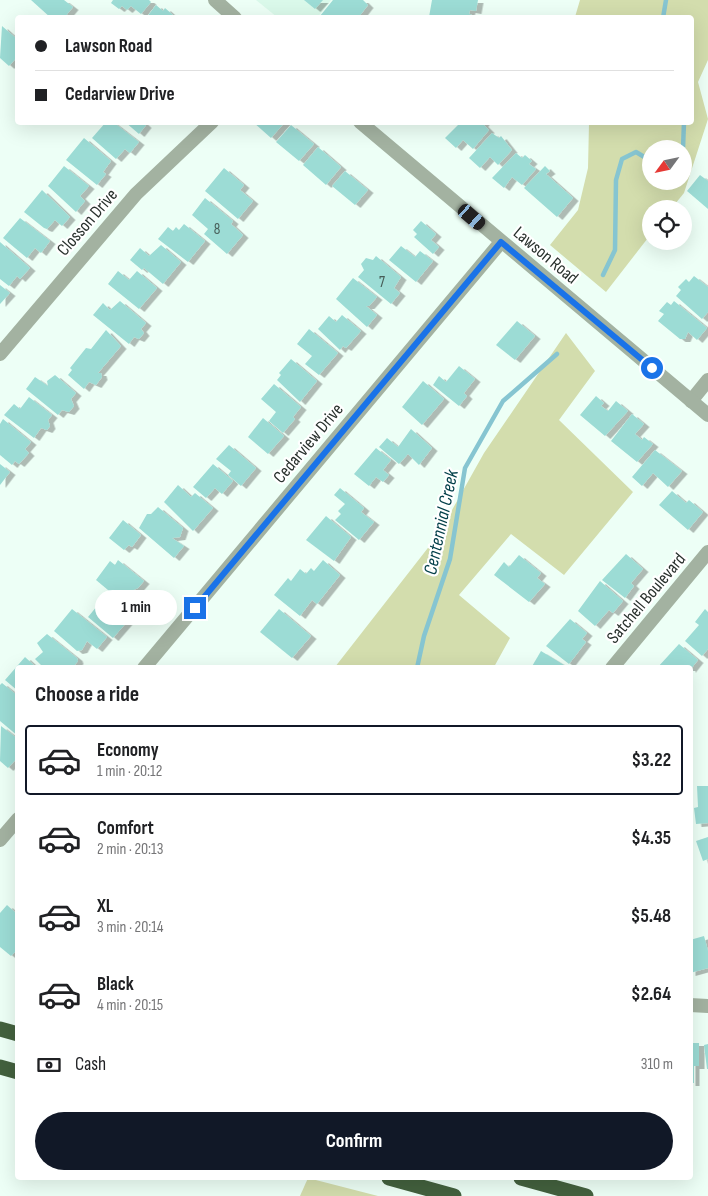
<!DOCTYPE html>
<html lang="en">
<head>
<meta charset="utf-8">
<style>
  :root { --surface:#fff; --page:#f2f2f2; --text:#202124; --muted:#757577; --line:#e0e0e0; --accent:#111827 }
  body { margin:0; font-family:"Sofia Sans Condensed",sans-serif; background:var(--page); color:var(--text); height:100vh; display:flex; flex-direction:column; font-size:19px; white-space:nowrap }
  * { box-sizing:border-box; margin:0 }
  p { font-size:16px; color:var(--muted) }
  .icon { flex:none; width:28px; height:28px; fill:none; stroke:currentColor; stroke-width:2; stroke-linecap:round; stroke-linejoin:round }
  .map { position:relative; flex:1; overflow:hidden }
  .panel { position:absolute; left:15px; top:665px; width:678px; height:515px; display:flex; flex-direction:column; background:var(--surface); border-radius:5px; box-shadow:0 5px 20px #0002 }
  .panel>* { flex:none }
  .hud { position:absolute; left:15px; top:15px; width:679px; height:110px; border-radius:5px; box-shadow:0 5px 20px #0002; display:grid; align-content:center; height:110px; padding:0 20px; background:var(--surface) }
  .needle { width:32px; rotate:237deg }
  .buttons { position:absolute; left:642px; top:140px; display:grid; gap:10px }
  .buttons a { display:grid; place-items:center; width:50px; height:50px; border-radius:50%; background:var(--surface); box-shadow:0 5px 20px #0002; font-size:25px }
  .end { position:absolute; width:22px; height:22px; margin:-11px; border:6px solid #1a73e8; background:#fff; box-shadow:0 0 0 2px #fff }
  .from { border-radius:50% }
  .bubble { position:absolute; height:35px; border-radius:18px; background:var(--surface); box-shadow:0 5px 20px #0002; font-size:16px; font-weight:700; line-height:35px; text-align:center }
  .car { position:absolute; width:15px; height:30px; margin:-15px -8px; border-radius:6px; box-shadow:0 0 4px 1px #0007; background:linear-gradient(#222 24%,#8ab4d8 0 40%,#222 0 76%,#8ab4d8 0 86%,#222 0) }
  .hud b { display:flex; align-items:center; gap:18px; height:48px; font-size:19px }
  .hud b+b { border-top:1px solid var(--line) }
  .hud i { width:12px; height:12px; background:var(--text) }
  ul { padding:0; list-style:none }
  li { display:flex; align-items:center; gap:15px; height:70px; margin:0 10px 8px; padding:0 10px; border:2px solid transparent; border-radius:5px }
  li div { flex:1 }
  li b { display:block; font-size:19px }
  li em { font-style:normal; font-weight:700 }
  li.on { border-color:var(--accent) }
  li>.icon { width:45px; height:45px; stroke-width:1.5 }
  h2 { padding:0 20px; font-size:22px; line-height:60px }
  .pay { display:flex; align-items:center; gap:12px; height:55px; padding:0 20px; font-size:19px }
  .pay p { margin-inline-start:auto }
  .button { display:flex; gap:10px; margin-top:auto; padding:10px 20px }
  .button a { flex:1; height:58px; border-radius:30px; background:var(--accent); color:#fff; font-size:20px; font-weight:700; line-height:58px; text-align:center }
  .map>svg:first-child { display:block }
  .built { fill:#daf9ea }
  .green { fill:#d3ddad; fill-rule:evenodd }
  .lines { fill:none; stroke-linecap:round; stroke-linejoin:round }
  .stream { stroke:#86c5d1; stroke-width:4.5 }
  .building { fill:#9cdcd5; filter:url(#shadow) }
  .minor { stroke:#a3b2a1; stroke-width:14 }
  .tertiary { stroke:#a3b2a1; stroke-width:14 }
  .motorway { stroke:#43613e; stroke-width:15 }
  .route { stroke:#1a73e8; stroke-width:6 }
  .labels { text-anchor:middle; stroke-width:4.5; stroke-linejoin:round; paint-order:stroke }
  .number-label { font-size:15px; fill:#465c57 }
  .street-label { font-size:18px; fill:#29312d; stroke:#fff }
  .water-label { font-size:19px; font-style:italic; fill:#04404a; stroke:#fff }
</style>
</head>
<body>
<div class="map">
<svg width="708" height="1196" viewBox="0 0 708 1196">
  <defs>
    <filter id="shadow"><feDropShadow dx="5.5" dy="3" stdDeviation="0" flood-color="#0004"/></filter>
  </defs>
  <rect width="100%" height="100%" fill="#edfff6"/>
  <polygon class="built" points="256,0 331,0 317,18 277,17"/>
  <g class="green">
    <path d="M580,0H708V60L698,82L708,119L684,193L671,209H651V234L606,292L550,245L578,210L588,168L589,123L691,122V18L575,17ZM651,149H684V181H651Z"/>
    <polygon points="566,333 595,371 559,420 633,492 564,575 511,534 459,595 510,638 494,667 335,667 438,535 484,453"/>
    <polygon points="308,1178 378,1196 300,1196"/>
  </g>
  <g class="lines">
    <g class="stream">
      <polyline points="663,18 666,0"/>
      <polyline points="683,149 684,122"/>
      <polyline points="603,275 615,250 616,180 622,159 636,152 651,161"/>
      <polyline points="417,668 424,636 450,559 465,468 503,401 557,354"/>
    </g>
  </g>
  <g class="building">
    <polygon points="31,0 64,0 73,7 64,18 51,18"/>
    <polygon points="113,0 149,0 151,2 141,14 131,6 127,10 122,6 119,9 111,3"/>
    <polygon points="304,0 323,0 315,9"/>
    <polygon points="333,0 363,0 368,5 358,18 322,18 320,16"/>
    <polygon points="432,0 478,0 476,11 470,10 469,14 472,15 472,18 431,18 429,17"/>
    <polygon points="156,5 163,11 165,8 173,15 170,18 146,18"/>
    <polygon points="2,26 18,40 18,56 9,66 0,58"/>
    <polygon points="106,122 113,122 139,142 130,153 125,149 116,159 92,138"/>
    <polygon points="125,122 143,122 146,125 139,134"/>
    <polygon points="253,122 285,122 271,138"/>
    <polygon points="461,122 484,122 483,124 489,130 473,149 463,140 456,148 445,138"/>
    <polygon points="291,125 314,144 299,161 276,142"/>
    <polygon points="492,133 499,138 501,136 512,150 498,165 490,157 480,168 469,158"/>
    <polygon points="84,138 111,161 103,172 106,174 97,185 66,160"/>
    <polygon points="318,147 341,167 326,185 303,165"/>
    <polygon points="516,153 522,158 525,155 532,161 529,164 536,169 522,185 512,177 504,188 492,178"/>
    <polygon points="64,166 89,186 80,196 85,201 76,212 48,186"/>
    <polygon points="545,166 550,171 546,174 573,198 557,217 524,188"/>
    <polygon points="224,168 244,185 240,190 253,201 238,219 205,191"/>
    <polygon points="345,171 368,190 355,205 332,186"/>
    <polygon points="700,175 708,181 708,209 687,191"/>
    <polygon points="42,190 70,217 62,226 55,220 47,229 44,228 24,212"/>
    <polygon points="205,198 233,221 231,224 243,235 227,254 204,234 208,229 192,215"/>
    <polygon points="20,218 50,241 41,253 35,248 27,258 3,238"/>
    <polygon points="421,221 436,234 431,240 439,247 433,254 414,237 417,234 413,230"/>
    <polygon points="184,224 205,241 188,262 158,239 168,227 173,231 176,227 179,230"/>
    <polygon points="0,242 30,268 20,279 17,276 9,286 0,279"/>
    <polygon points="161,245 181,262 163,284 144,268 142,270 130,260 140,248 149,256"/>
    <polygon points="401,246 415,257 420,251 433,261 416,282 389,260"/>
    <polygon points="376,256 401,277 394,288 400,293 391,304 358,277 364,270 361,264 366,258 373,260"/>
    <polygon points="118,271 129,280 137,271 157,288 139,309 108,284"/>
    <polygon points="694,276 708,287 708,312 702,319 676,296 681,290 678,287 686,279 689,282"/>
    <polygon points="353,278 377,297 369,306 366,306 377,315 367,327 336,299"/>
    <polygon points="0,285 10,293 0,304"/>
    <polygon points="120,301 146,323 141,329 144,333 139,339 134,337 129,344 93,315 103,303 110,310"/>
    <polygon points="674,301 707,328 697,340 688,332 685,339 680,339 658,321 664,314 659,311 667,302 671,305"/>
    <polygon points="342,315 361,331 346,348 343,346 340,350 318,329 329,316 336,322"/>
    <polygon points="517,321 535,336 515,360 496,345"/>
    <polygon points="309,329 338,353 319,375 305,364 312,356 297,344"/>
    <polygon points="106,330 121,346 98,373 101,373 102,377 96,385 89,382 84,389 68,375 72,370 70,368 86,348 91,349"/>
    <polygon points="291,359 317,381 300,402 277,380 281,375 279,373"/>
    <polygon points="459,366 475,379 464,393 467,396 459,406 433,385 439,376 446,382"/>
    <polygon points="55,375 76,393 71,399 74,406 69,412 62,410 58,415 26,389 35,377 48,386 47,381"/>
    <polygon points="423,381 444,399 422,425 402,407"/>
    <polygon points="274,384 301,407 293,417 295,419 283,433 269,421 276,412 261,399"/>
    <polygon points="596,396 604,403 601,406 608,411 616,401 628,411 605,436 580,415"/>
    <polygon points="29,397 52,415 48,420 50,426 47,430 41,428 34,438 4,415 14,404 20,409"/>
    <polygon points="632,414 644,424 635,434 642,440 644,437 653,444 637,462 611,441"/>
    <polygon points="263,418 284,436 268,454 248,437"/>
    <polygon points="3,419 31,442 25,449 29,453 19,464 15,461 12,465 0,455 0,424"/>
    <polygon points="411,429 432,448 419,465 408,454 399,464 379,447 387,438 398,447"/>
    <polygon points="229,445 256,468 241,486 228,475 231,471 216,459"/>
    <polygon points="376,448 391,460 383,470 389,475 383,482 376,477 369,486 354,474"/>
    <polygon points="655,450 682,471 668,487 653,473 642,486 632,477"/>
    <polygon points="0,464 10,472 0,485"/>
    <polygon points="213,464 233,481 222,494 215,488 206,498 193,487"/>
    <polygon points="178,485 191,497 195,493 213,508 193,531 164,502"/>
    <polygon points="340,488 364,508 361,512 374,522 359,540 335,520 341,514 338,511 345,504 334,495"/>
    <polygon points="672,491 686,503 689,500 703,512 688,530 659,505"/>
    <polygon points="158,507 183,528 180,537 172,538 184,546 174,558 139,528 147,514 151,514"/>
    <polygon points="326,516 351,537 334,561 306,540"/>
    <polygon points="123,520 141,535 132,547 129,545 124,550 109,538"/>
    <polygon points="626,554 643,569 631,583 634,586 625,598 602,580"/>
    <polygon points="519,555 541,573 537,578 545,584 529,602 494,575 504,562 509,567"/>
    <polygon points="118,560 144,581 138,588 131,591 141,598 132,610 96,580 110,561 115,565"/>
    <polygon points="323,560 340,575 317,604 312,600 300,616 274,595 288,578 291,581 300,569 306,574 311,568 314,571"/>
    <polygon points="600,581 623,601 613,613 609,610 595,626 578,611"/>
    <polygon points="102,600 115,611 119,605 132,616 113,638 88,617"/>
    <polygon points="72,609 107,637 97,649 87,641 82,650 77,651 54,631"/>
    <polygon points="279,609 311,636 292,658 260,632"/>
    <polygon points="705,609 708,612 708,649 702,656 685,641 699,625 695,622"/>
    <polygon points="570,619 587,633 582,639 586,642 569,664 546,646"/>
    <polygon points="47,634 77,658 78,661 73,667 44,668 35,659 43,652 37,643"/>
    <polygon points="679,644 698,660 690,670 690,668 657,668"/>
    <polygon points="541,651 564,665 563,668 531,668"/>
    <polygon points="25,657 37,668 18,668 18,691 5,680"/>
    <polygon points="2,683 18,696 18,736 0,721 0,685"/>
    <polygon points="1,726 18,739 18,757 8,768 0,761"/>
    <polygon points="697,786 708,786 708,823 696,824 694,808 698,807"/>
    <polygon points="708,837 708,859 703,861 696,841"/>
    <polygon points="7,905 18,915 18,949 11,956 0,947 0,913"/>
    <polygon points="704,936 708,951 708,968 690,973 690,940"/>
    <polygon points="690,1043 699,1043 699,1066 694,1066 694,1083 690,1083"/>
    <polygon points="708,1044 708,1069 707,1069 704,1045"/>
  </g>
  <g class="lines">
    <g class="minor">
      <polyline points="0,354 136,194 212,122"/>
      <polyline points="691,401 708,380"/>
      <polyline points="144,668 501,242"/>
      <polyline points="612,668 708,552"/>
      <polyline points="0,840 18,819"/>
      <polyline points="690,1005 708,1006"/>
    </g>
    <g class="tertiary">
      <polyline points="215,0 235,18"/>
      <polyline points="360,122 708,415"/>
    </g>
    <g class="motorway">
      <polyline points="0,1029 18,1034"/>
      <polyline points="0,1067 18,1072"/>
      <polyline points="389,1178 454,1196"/>
      <polyline points="521,1178 586,1196"/>
    </g>
  </g>
  <g class="lines">
    <polyline class="route" points="195,608 501,242 652,368"/>
  </g>
  <g class="labels">
    <g class="number-label">
      <text x="217" y="234">8</text>
      <text x="382" y="287">7</text>
    </g>
    <g class="street-label">
      <text transform="translate(87 222) rotate(-49)" y="6">Closson Drive</text>
      <text transform="translate(546 255) rotate(40)" y="6">Lawson Road</text>
      <text transform="translate(308 443) rotate(-50)" y="6">Cedarview Drive</text>
      <text transform="translate(646 598) rotate(-50)" y="6">Satchell Boulevard</text>
    </g>
    <g class="water-label">
      <text transform="translate(440 522) rotate(-78)" y="7">Centennial Creek</text>
    </g>
  </g>
</svg>
<div class="buttons">
<a><svg class="needle" viewBox="-14 -14 28 28"><path d="M0-13l5 13h-10z" fill="#e53935"/><path d="M0 13l5-13h-10z" fill="#757577"/></svg></a>
<a><svg class="icon" aria-label="locate" viewBox="0 0 24 24"><circle cx="12" cy="12" r="6"/><path d="M12 2v4M12 18v4M2 12h4M18 12h4"/></svg></a>
</div>
<i class="end from" style="left:652px;top:368px"></i>
<i class="end" style="left:195px;top:608px"></i>
<div class="bubble" style="left:95px;top:590px;width:82px">1 min</div>
<i class="car" style="left:472px;top:217px;rotate:131deg"></i>
<div class="hud">
<b><i class="from"></i>Lawson Road</b>
<b><i></i>Cedarview Drive</b>
</div>
<section class="panel">
<h2>Choose a ride</h2>
<ul>
<li class="on"><svg class="icon" aria-label="car" viewBox="0 0 24 24"><path d="M5 17H2v-5l4-1 3-4h7l3 4 3 1v5h-3M9 17h6M6 11h13"/><circle cx="7" cy="17" r="2"/><circle cx="17" cy="17" r="2"/></svg><div><b>Economy</b><p>1 min · 20:12</p></div><em>$3.22</em></li>
<li><svg class="icon" aria-label="car" viewBox="0 0 24 24"><path d="M5 17H2v-5l4-1 3-4h7l3 4 3 1v5h-3M9 17h6M6 11h13"/><circle cx="7" cy="17" r="2"/><circle cx="17" cy="17" r="2"/></svg><div><b>Comfort</b><p>2 min · 20:13</p></div><em>$4.35</em></li>
<li><svg class="icon" aria-label="car" viewBox="0 0 24 24"><path d="M5 17H2v-5l4-1 3-4h7l3 4 3 1v5h-3M9 17h6M6 11h13"/><circle cx="7" cy="17" r="2"/><circle cx="17" cy="17" r="2"/></svg><div><b>XL</b><p>3 min · 20:14</p></div><em>$5.48</em></li>
<li><svg class="icon" aria-label="car" viewBox="0 0 24 24"><path d="M5 17H2v-5l4-1 3-4h7l3 4 3 1v5h-3M9 17h6M6 11h13"/><circle cx="7" cy="17" r="2"/><circle cx="17" cy="17" r="2"/></svg><div><b>Black</b><p>4 min · 20:15</p></div><em>$2.64</em></li>
</ul>
<div class="pay"><svg class="icon" aria-label="cash" viewBox="0 0 24 24"><path d="M3 7h18v10H3z"/><circle cx="12" cy="12" r="2"/></svg>Cash<p>310 m</p></div>
<div class="button"><a>Confirm</a></div>
</section>
</div>
</body>
</html>
